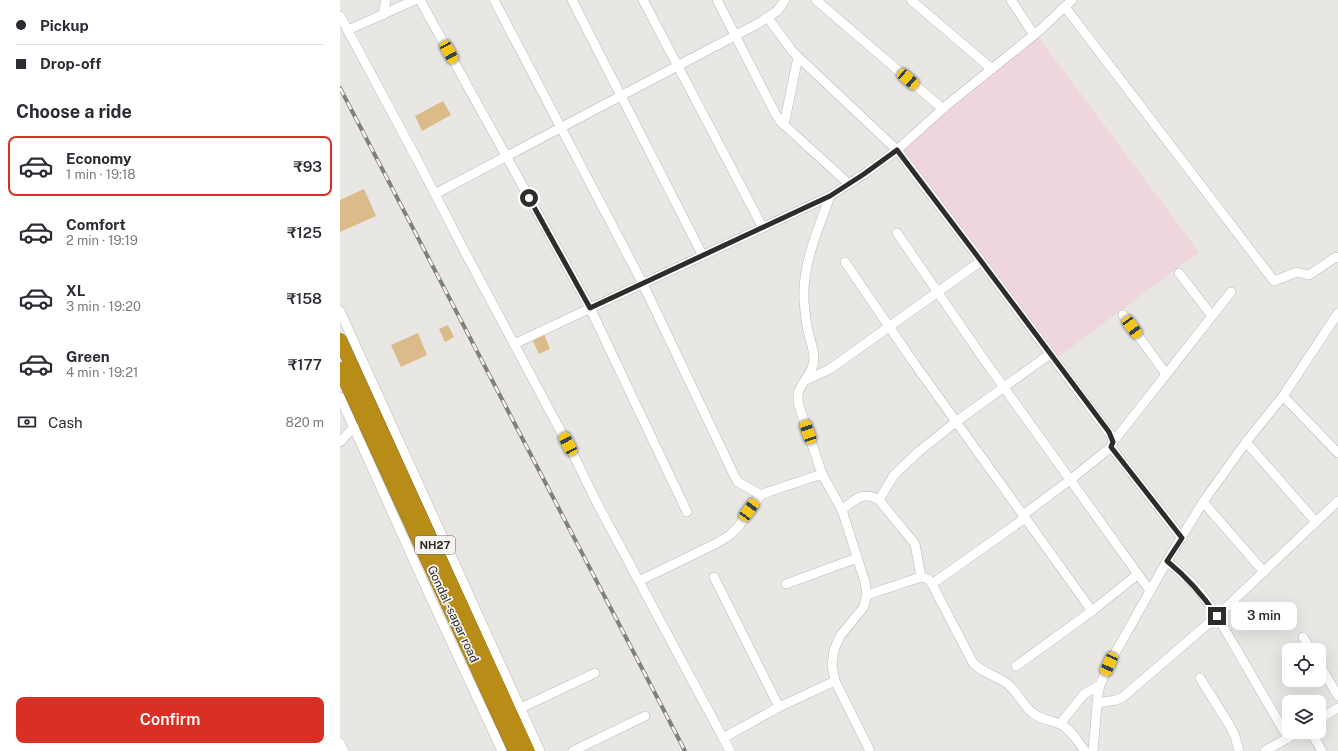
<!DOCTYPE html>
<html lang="en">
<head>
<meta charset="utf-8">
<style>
  :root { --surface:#fff; --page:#f7f7f7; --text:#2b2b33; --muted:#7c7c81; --line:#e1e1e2; --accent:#d93025 }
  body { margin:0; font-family:"Public Sans",sans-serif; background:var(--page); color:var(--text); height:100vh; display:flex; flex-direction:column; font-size:15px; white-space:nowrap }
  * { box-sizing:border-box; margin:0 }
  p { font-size:13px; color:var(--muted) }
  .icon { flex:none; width:22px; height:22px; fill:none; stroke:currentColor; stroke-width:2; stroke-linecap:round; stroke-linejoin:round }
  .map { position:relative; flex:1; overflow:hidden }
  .sheet { display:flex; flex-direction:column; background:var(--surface); width:340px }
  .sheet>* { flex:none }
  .hud { display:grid; align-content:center; height:88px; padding:0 16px; background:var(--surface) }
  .tools { position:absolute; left:942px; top:643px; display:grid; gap:8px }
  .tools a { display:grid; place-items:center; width:44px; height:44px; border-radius:8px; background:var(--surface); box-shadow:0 4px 16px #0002; font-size:20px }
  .end { position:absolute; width:18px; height:18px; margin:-9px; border:5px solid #2e2d2c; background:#fff; box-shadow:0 0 0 2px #fff }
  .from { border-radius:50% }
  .bubble { position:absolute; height:28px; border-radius:8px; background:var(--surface); box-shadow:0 4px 16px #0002; font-size:13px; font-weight:600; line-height:28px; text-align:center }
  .car { position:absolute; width:12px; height:24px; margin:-12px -6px; border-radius:5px; box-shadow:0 0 3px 1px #0007; background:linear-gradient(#f5c518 24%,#345 0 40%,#f5c518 0 76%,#345 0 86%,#f5c518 0) }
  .hud b { display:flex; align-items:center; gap:14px; height:38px; font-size:15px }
  .hud b+b { border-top:1px solid var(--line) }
  .hud i { width:10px; height:10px; background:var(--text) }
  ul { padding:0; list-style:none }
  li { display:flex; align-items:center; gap:12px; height:60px; margin:0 8px 6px; padding:0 8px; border:2px solid transparent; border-radius:8px }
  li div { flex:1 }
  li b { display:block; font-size:15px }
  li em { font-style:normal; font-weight:600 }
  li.active { border-color:var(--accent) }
  li>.icon { width:36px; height:36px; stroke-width:1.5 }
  h2 { padding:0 16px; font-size:18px; line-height:48px }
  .pay { display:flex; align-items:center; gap:10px; height:44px; padding:0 16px; font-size:15px }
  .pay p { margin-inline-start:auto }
  .cta { display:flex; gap:8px; margin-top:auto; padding:8px 16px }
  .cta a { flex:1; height:46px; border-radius:8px; background:var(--accent); color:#fff; font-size:16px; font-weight:600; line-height:46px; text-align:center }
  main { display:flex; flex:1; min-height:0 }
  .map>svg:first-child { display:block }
  .industrial { fill:#efd6dd }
  .building { fill:#dcbb8a }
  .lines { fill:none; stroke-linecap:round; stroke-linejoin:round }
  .minor-casing { stroke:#bcb9b6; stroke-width:10 }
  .highway-casing { stroke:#876b1f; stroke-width:14 }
  .minor { stroke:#fff; stroke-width:9 }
  .highway { stroke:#b78d18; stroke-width:13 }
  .rail-casing { stroke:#807f7c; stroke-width:4 }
  .rail { stroke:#f7f4f0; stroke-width:2.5; stroke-dasharray:8; stroke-linecap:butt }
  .route { stroke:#2e2d2c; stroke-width:5 }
  .labels { text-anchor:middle; stroke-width:3.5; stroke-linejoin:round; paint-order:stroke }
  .shield { fill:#f7f4f0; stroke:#6a6967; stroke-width:1 }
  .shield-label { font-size:11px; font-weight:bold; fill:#2e2d2c }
  .street-label { font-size:12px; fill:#2e2d2c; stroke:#f7f4f0 }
</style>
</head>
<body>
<main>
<section class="sheet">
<div class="hud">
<b><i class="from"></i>Pickup</b>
<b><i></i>Drop-off</b>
</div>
<h2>Choose a ride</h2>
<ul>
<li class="active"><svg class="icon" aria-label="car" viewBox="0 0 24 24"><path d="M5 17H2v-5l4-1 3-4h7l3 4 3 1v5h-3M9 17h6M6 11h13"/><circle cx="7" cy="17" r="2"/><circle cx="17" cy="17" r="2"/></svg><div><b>Economy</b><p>1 min · 19:18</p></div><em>₹93</em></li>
<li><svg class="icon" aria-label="car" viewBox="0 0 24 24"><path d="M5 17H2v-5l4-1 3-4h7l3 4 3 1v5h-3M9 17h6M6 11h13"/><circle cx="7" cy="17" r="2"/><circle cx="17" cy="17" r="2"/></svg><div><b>Comfort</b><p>2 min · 19:19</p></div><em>₹125</em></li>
<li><svg class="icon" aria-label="car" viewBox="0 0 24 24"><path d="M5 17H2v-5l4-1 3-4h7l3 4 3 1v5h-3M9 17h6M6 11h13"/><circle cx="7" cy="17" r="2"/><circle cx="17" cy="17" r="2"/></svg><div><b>XL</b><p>3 min · 19:20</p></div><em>₹158</em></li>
<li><svg class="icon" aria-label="car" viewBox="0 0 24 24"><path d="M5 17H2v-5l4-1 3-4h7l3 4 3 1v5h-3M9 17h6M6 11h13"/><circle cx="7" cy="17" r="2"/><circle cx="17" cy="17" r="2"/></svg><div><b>Green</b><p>4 min · 19:21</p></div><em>₹177</em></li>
</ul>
<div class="pay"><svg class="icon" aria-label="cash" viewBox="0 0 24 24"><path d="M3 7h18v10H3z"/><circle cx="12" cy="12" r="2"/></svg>Cash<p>820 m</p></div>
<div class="cta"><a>Confirm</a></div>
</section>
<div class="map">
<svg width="998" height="751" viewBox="0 0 998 751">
  <rect width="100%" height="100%" fill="#e9e7e3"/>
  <polygon class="industrial" points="697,35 859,252 717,358 557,144"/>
  <g class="building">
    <polygon points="103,101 111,115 82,131 75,116"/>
    <polygon points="24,189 36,216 0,232 0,200"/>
    <polygon points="108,325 114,337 105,342 99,329"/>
    <polygon points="78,333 87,355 61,367 51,345"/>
    <polygon points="204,334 210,349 199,354 192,339"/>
  </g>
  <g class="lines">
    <g class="minor-casing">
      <g id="minor">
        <polyline points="80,0 250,308 347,512"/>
        <polyline points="154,0 303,284 394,475 398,482 421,495"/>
        <polyline points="232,0 363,256"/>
        <polyline points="303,0 423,228"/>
        <polyline points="377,0 435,113 441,122 509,184"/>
        <polyline points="476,0 603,109"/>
        <polyline points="571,0 652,69"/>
        <polyline points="671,0 694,35"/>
        <polyline points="725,7 934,281 957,272 969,275 996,257 998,258"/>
        <polyline points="43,15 46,0"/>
        <polyline points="0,16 79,163 127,256 234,456 257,503 390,751"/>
        <polyline points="428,18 453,52 557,150 635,253 772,437 773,442 771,447 730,480 683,515 681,521 592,584"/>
        <polyline points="8,30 75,0"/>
        <polyline points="444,125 458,57"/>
        <polyline points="95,194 419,23 437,11 445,0"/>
        <path d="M490,196C478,230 462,265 464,301C465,313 466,324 469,335C471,342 474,351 474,358C474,374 461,381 458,394C458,397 458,400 458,403L482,474L502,510L525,582L527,595L523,608L500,636L494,650L492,665L495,681L530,751"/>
        <polyline points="557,233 645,361 810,591"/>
        <polyline points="505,262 574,363 752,611"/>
        <polyline points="839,273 872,316"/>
        <polyline points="0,311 200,751"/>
        <polyline points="783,315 826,374"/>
        <polyline points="174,344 490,196 524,174 557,150 607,105 700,30 732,0"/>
        <polyline points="466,380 490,369 641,261"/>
        <polyline points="943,396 998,453"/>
        <polyline points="0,397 92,601 162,751"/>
        <polyline points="0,442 14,427"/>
        <polyline points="773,442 891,292"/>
        <polyline points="906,442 976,522"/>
        <polyline points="771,447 842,538"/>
        <polyline points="539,500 554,475 577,453 617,421 710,354"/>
        <polyline points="863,502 924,572"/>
        <path d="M502,510C514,500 524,490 539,500L575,544L581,577"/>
        <polyline points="827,561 851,582 861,593 877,616 948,738"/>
        <polyline points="374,577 439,707"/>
        <polyline points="299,581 377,543 390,535 399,526 416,501 421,495 428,492 482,474"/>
        <polyline points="446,584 517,558"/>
        <path d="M527,595L581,577L588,579L592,584L633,663C643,673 654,675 665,682C677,690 683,706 694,714C702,720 711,720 720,724C730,728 738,742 745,751"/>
        <polyline points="963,637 971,650"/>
        <polyline points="979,664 998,696"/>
        <polyline points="676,666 752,611 798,574"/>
        <polyline points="860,678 890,726 895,736 899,751"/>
        <polyline points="757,703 776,700 783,697 877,616 998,501"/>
        <polyline points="181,708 255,673"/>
        <polyline points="979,719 998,708"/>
        <polyline points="720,724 744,694 760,685"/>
        <polyline points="971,732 982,751"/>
        <polyline points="383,738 439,707 495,681"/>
        <polyline points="0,743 4,751"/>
        <polyline points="233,751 305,716"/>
        <polyline points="753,751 758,694 760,685 769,664 827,561 863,502 906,442 943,396 998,313"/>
        <polyline points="925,751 958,732"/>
      </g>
    </g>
    <g class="highway-casing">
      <g id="highway">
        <polyline points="0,340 188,751"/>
        <polyline points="0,369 175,751"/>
      </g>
    </g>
    <use href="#minor" class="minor"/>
    <use href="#highway" class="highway"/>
    <g class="rail-casing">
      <polyline id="rail" points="0,88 345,751"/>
    </g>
    <use href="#rail" class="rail"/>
  </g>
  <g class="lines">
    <path class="route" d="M189,198L250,308L490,196L524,174L557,150L635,253L769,432L773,442L771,447L842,538L827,561C848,578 862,594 877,616"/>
  </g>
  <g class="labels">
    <rect class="shield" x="75" y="536" width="40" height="18" rx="3"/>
    <g class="shield-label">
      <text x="95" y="549">NH27</text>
    </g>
    <g class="street-label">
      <text transform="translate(113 614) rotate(65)" y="4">Gondal -sapar road</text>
    </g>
  </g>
</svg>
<div class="tools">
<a><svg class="icon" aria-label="locate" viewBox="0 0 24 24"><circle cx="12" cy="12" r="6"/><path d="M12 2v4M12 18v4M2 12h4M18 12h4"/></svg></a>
<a><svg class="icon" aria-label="layers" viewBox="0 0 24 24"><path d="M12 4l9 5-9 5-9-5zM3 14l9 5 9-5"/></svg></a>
</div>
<i class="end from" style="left:189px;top:198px"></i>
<i class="end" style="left:877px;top:616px"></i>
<div class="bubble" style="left:891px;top:602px;width:66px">3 min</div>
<i class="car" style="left:109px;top:52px;rotate:151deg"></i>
<i class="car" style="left:568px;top:79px;rotate:131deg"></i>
<i class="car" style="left:792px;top:327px;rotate:144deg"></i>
<i class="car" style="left:468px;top:432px;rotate:341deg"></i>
<i class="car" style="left:228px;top:444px;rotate:332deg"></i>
<i class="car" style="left:409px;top:510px;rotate:36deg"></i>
<i class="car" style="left:769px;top:664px;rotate:204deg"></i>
</div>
</main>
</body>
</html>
